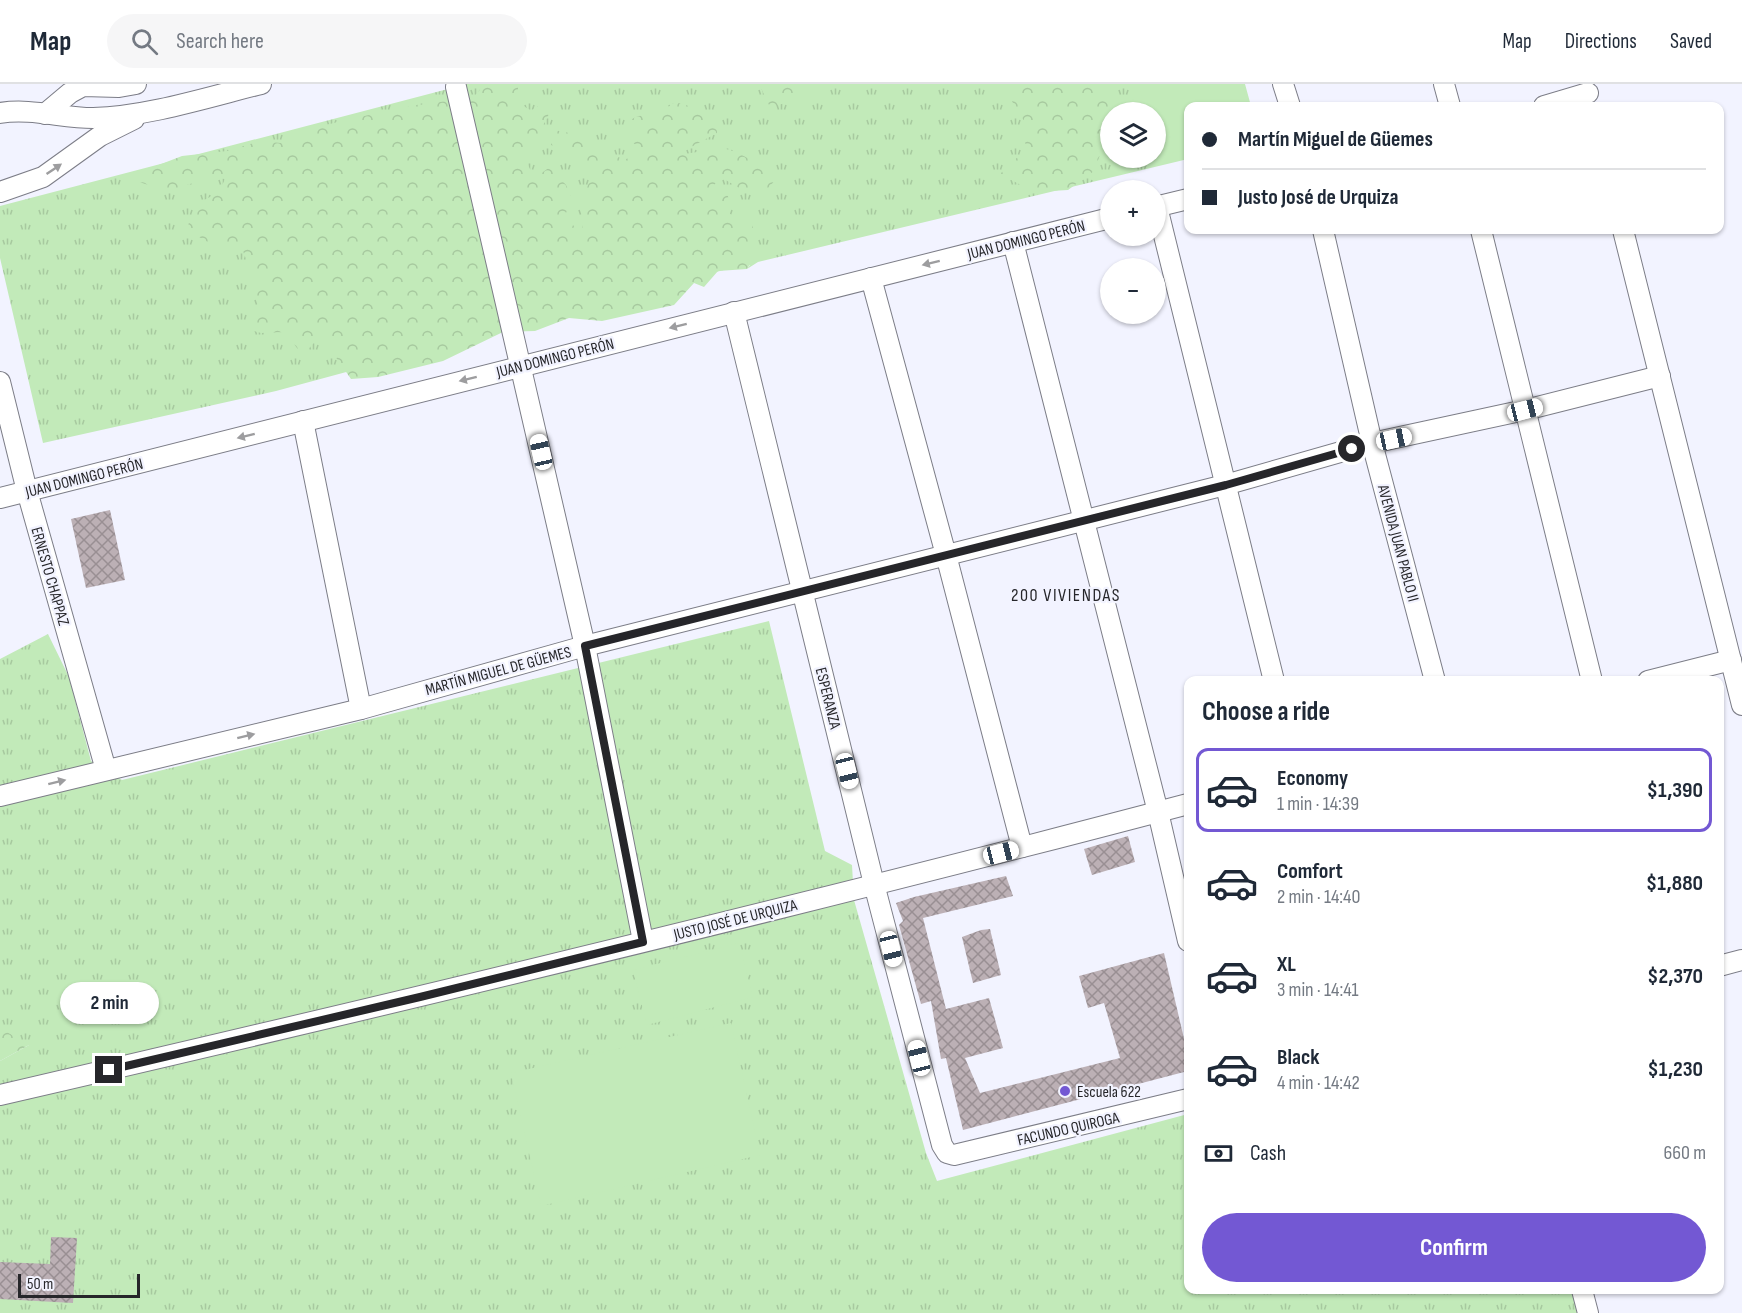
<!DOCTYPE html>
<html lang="en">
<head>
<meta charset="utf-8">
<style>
  :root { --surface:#fff; --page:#f6f6f7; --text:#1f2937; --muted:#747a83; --line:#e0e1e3; --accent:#7358d3 }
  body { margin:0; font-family:"Sofia Sans Condensed",sans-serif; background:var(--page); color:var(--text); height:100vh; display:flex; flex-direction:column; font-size:22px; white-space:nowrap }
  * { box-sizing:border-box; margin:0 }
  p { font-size:20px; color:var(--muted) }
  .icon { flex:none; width:33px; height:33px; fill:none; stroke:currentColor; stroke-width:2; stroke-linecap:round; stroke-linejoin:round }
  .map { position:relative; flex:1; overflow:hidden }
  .panel { position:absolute; left:1184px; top:592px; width:540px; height:618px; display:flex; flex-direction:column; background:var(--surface); border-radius:12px; box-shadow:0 2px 4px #0004 }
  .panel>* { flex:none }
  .banner { position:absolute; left:1184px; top:18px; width:540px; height:132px; border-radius:12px; box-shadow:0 2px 4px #0004; display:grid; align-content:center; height:132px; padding:0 18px; background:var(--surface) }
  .controls { position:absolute; left:1100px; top:18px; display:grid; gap:12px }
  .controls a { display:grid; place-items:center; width:66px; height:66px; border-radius:50%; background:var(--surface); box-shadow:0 2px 4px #0004; font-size:30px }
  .scale { position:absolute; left:18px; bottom:15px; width:122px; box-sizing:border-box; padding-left:6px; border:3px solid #26262a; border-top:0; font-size:16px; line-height:21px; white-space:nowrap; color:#26262a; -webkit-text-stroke:4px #f2f3ff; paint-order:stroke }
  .end { position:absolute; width:27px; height:27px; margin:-14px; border:8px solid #26262a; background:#fff; box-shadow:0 0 0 3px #fff }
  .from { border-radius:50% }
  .bubble { position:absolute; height:42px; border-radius:21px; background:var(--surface); box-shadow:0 2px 4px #0004; font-size:20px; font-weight:700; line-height:42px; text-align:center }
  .car { position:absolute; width:18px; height:36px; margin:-18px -9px; border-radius:8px; box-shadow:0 0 4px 2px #0007; background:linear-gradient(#fff 24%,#345 0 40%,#fff 0 76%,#345 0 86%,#fff 0) }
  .banner b { display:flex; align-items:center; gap:21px; height:57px; font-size:22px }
  .banner b+b { border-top:2px solid var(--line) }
  .banner i { width:15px; height:15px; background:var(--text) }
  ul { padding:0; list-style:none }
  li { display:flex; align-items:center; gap:18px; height:84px; margin:0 12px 9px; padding:0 6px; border:3px solid transparent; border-radius:12px }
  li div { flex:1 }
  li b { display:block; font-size:22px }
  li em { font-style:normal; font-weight:700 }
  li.selected { border-color:var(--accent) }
  li>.icon { width:54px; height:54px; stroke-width:1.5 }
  h2 { padding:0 18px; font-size:27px; line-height:72px }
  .pay { display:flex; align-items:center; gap:15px; height:66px; padding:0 18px; font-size:22px }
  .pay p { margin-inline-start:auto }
  .button { display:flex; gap:12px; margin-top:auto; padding:12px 18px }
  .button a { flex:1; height:69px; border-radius:36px; background:var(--accent); color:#fff; font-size:24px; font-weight:700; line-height:69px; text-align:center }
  header { display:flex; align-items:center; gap:36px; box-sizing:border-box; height:84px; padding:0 30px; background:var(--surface); border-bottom:2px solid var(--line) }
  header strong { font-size:28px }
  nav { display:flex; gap:33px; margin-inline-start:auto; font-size:21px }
  .search { width:420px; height:54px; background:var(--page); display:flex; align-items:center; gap:15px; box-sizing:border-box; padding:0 21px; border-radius:33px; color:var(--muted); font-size:22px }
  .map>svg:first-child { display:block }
  .grass { fill:url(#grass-tufts); fill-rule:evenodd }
  .forest { fill:url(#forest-crowns) }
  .pitch { fill:#c2eab9 }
  .building { fill:url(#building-cross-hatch) }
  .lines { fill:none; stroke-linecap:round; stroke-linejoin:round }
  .minor-casing { stroke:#7c7d87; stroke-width:22 }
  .minor { stroke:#fff; stroke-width:20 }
  .oneway { fill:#9d9d9f }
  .route { stroke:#26262a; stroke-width:8 }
  .poi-dot { fill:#7358d3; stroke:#f2f3ff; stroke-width:2 }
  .labels { text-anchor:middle; stroke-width:4.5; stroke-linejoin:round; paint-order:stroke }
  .street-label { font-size:16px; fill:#26262a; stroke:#f2f3ff }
  .poi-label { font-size:16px; fill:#26262a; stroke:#f2f3ff; text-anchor:start }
  .neighbourhood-label { font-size:18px; letter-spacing:1.5px; fill:#26262a; stroke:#f2f3ff }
</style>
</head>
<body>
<header>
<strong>Map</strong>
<div class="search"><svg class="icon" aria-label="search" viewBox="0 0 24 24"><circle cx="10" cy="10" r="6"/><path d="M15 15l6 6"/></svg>Search here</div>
<nav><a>Map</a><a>Directions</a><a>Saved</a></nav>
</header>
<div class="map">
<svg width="1742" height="1229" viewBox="0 0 1742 1229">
  <defs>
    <pattern id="grass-tufts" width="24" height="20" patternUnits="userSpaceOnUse" patternTransform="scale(1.5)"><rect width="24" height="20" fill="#c2eab9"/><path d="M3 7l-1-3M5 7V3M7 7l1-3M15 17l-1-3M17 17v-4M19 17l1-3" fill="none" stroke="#a7c99f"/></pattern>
    <pattern id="forest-crowns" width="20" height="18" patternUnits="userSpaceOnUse" patternTransform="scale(1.5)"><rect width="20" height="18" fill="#c2eab9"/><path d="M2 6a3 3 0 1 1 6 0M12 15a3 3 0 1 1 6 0" fill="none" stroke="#a7c99f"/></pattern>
    <pattern id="building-cross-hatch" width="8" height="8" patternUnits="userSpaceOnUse" patternTransform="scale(1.5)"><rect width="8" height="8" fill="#bcb0b5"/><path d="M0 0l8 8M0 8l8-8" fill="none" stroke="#998f93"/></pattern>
  </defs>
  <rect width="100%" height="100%" fill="#f2f3ff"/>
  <g class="grass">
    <path d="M467,0H1245L1251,22H1188V75L758,178L747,185L750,181L731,184L276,307L43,359L0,174V122ZM1110,28H1155V74H1110Z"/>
    <polygon points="769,537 825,767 852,781 854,816 926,1069 937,1097 1188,1030 1188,1206 1573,1206 1579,1229 0,1229 0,977 29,961 0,966 0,575 48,550 69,593 91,677 122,696"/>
  </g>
  <g class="forest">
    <path d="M488,0H518V18L531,27L544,18L550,28L535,57L522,69L531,87L536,93L550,83L566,101L572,114L564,134L574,142L570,156L583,148C581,128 581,112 591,95L571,68L551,61L554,46L580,51L589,63H605L624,77L640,64L632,58L628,37L638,32L657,31L675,18L703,26L716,36L717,49L693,62L673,68L684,70L723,64L736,68L757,79L776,81L777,94L763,110L739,104L719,92L713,104L728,112L730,130L752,140L756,154L743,161L754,174L747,185L718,187L704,203L694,199L674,221L602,237L569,234L535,247L503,248L443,277L378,293L351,295L335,272L323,247L303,272L285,248L261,249L251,246C253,242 256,237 257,233C261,211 250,186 243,167L214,162L186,145L199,119L219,108L225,95L213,93L167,107L139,98L143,87L182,72L227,67L260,57L291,60L311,45L345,36L412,22L474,13L482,3Z"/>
    <polygon points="759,0 816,0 805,14 770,23"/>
    <polygon points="999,0 1107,0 1113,26 1110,28 1107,52 1094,87 1068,106 1034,108 1000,90 1025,66 1026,40 1005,6"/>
    <polygon points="0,944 29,961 0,977"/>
  </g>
  <g class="pitch">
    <polygon points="1139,0 1242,0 1248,22 1188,22 1188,65 1158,73 1155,62 1155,28 1146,28"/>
    <polygon points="739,859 753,913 647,941 633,886"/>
    <polygon points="731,939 760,1071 541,1122 511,989"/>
  </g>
  <g class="building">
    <polygon points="110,426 125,496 86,504 71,435"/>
    <polygon points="1128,752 1135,778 1092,791 1084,765"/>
    <polygon points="1006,792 1013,812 923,834 946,925 989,914 1003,964 965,974 980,1009 1120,974 1104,919 1088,924 1079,892 1164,869 1185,959 1188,980 1184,988 963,1046 946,974 941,975 931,917 921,920 899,841 903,837 896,819 914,813"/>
    <polygon points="990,845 1001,891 973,899 962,853 981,846"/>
    <polygon points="51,1153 77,1154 73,1219 0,1215 0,1178 50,1180"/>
  </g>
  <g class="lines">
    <g class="minor-casing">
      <g id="minor">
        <polyline points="1283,0 1290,22"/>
        <polyline points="1444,0 1450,22"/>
        <polyline points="456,3 585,562 643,857"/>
        <polyline points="1544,22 1588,9"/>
        <path d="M0,29C31,24 62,34 93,34C146,33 209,13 261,0"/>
        <polyline points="45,30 70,9 83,2 119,3 136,0"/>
        <polyline points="0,108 43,93 100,52 134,35"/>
        <polyline points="1155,123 1188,115"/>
        <polyline points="1157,123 1274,597"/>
        <polyline points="1323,146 1372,359 1435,597"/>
        <polyline points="1481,146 1592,597"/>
        <polyline points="1623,146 1742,621"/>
        <polyline points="1013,158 1158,728 1188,857"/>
        <polyline points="871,194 946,471 1022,763"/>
        <polyline points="734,228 874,800 942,1061 947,1069 954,1071 1188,1015"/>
        <polyline points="0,298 27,407 106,686"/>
        <polyline points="303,337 361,625"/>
        <polyline points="0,414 1110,134"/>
        <polyline points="1648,597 1731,576"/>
        <polyline points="0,712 361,625 585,562 1225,401 1372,359 1525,326 1660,292"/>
        <polyline points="1719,882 1742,876"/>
        <path d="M0,1011C397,919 794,824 1188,720"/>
        <polyline points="1582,1206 1588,1229"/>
      </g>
    </g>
    <use href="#minor" class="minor"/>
  </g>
  <defs><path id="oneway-solid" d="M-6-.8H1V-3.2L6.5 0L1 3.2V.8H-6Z" transform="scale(1.5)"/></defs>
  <g class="oneway">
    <use href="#oneway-solid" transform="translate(54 85) rotate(-34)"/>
    <use href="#oneway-solid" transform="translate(931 179) rotate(166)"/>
    <use href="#oneway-solid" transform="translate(678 242) rotate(166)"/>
    <use href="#oneway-solid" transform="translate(468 295) rotate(166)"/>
    <use href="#oneway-solid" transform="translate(246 352) rotate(166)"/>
    <use href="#oneway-solid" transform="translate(246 652) rotate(-14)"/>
    <use href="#oneway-solid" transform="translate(57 698) rotate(-14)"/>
  </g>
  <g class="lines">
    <polyline class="route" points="109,986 420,913 643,858 585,562 1226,401 1352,365"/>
  </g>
  <circle class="poi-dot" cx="1065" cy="1007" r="6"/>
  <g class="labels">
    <g class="street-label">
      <text transform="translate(1026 155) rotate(-14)" y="6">JUAN DOMINGO PERÓN</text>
      <text transform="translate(555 273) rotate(-14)" y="6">JUAN DOMINGO PERÓN</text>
      <text transform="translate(84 393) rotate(-14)" y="6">JUAN DOMINGO PERÓN</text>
      <text transform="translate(1399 459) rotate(75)" y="6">AVENIDA JUAN PABLO II</text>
      <text transform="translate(51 492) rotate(74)" y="6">ERNESTO CHAPPAZ</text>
      <text transform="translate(498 586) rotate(-15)" y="6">MARTÍN MIGUEL DE GÜEMES</text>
      <text transform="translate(829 614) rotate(76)" y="6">ESPERANZA</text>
      <text transform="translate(735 835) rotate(-14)" y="6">JUSTO JOSÉ DE URQUIZA</text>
      <text transform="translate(1068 1044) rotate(-13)" y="6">FACUNDO QUIROGA</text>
    </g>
    <g class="poi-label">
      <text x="1077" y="1013">Escuela 622</text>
    </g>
    <g class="neighbourhood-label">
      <text x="1066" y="517">200 VIVIENDAS</text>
    </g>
  </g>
</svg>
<div class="controls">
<a><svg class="icon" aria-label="layers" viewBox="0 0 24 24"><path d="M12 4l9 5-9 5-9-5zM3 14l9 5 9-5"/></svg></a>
<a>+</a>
<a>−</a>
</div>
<div class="scale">50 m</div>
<i class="end from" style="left:1352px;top:365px"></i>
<i class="end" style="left:109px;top:986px"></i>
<div class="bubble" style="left:60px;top:898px;width:99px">2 min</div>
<i class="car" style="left:1525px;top:326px;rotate:76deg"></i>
<i class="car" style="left:1394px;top:355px;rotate:78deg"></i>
<i class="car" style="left:541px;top:368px;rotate:347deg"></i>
<i class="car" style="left:847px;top:687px;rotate:166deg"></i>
<i class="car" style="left:1001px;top:769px;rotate:76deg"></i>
<i class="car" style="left:891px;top:865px;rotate:166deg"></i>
<i class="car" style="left:919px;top:974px;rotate:346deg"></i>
<div class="banner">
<b><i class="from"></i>Martín Miguel de Güemes</b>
<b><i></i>Justo José de Urquiza</b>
</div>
<section class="panel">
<h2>Choose a ride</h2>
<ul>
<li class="selected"><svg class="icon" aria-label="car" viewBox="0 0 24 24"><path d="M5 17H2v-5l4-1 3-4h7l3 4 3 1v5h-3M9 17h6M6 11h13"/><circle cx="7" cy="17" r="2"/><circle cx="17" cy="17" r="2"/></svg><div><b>Economy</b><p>1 min · 14:39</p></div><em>$1,390</em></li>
<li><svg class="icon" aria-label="car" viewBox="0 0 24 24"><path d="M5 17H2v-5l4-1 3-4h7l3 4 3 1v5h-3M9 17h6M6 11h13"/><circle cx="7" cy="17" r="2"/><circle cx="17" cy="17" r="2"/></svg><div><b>Comfort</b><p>2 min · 14:40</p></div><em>$1,880</em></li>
<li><svg class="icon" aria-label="car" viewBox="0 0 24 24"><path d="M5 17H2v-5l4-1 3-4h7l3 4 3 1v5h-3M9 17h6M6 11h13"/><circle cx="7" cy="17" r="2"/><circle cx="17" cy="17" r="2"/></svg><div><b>XL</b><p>3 min · 14:41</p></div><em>$2,370</em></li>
<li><svg class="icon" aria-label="car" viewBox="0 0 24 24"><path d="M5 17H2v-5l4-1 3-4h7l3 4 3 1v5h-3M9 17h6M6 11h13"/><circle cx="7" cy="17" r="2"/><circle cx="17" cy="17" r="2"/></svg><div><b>Black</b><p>4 min · 14:42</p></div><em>$1,230</em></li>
</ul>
<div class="pay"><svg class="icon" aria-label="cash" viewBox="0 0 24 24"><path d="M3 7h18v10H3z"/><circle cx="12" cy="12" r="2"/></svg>Cash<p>660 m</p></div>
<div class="button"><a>Confirm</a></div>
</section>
</div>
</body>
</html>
